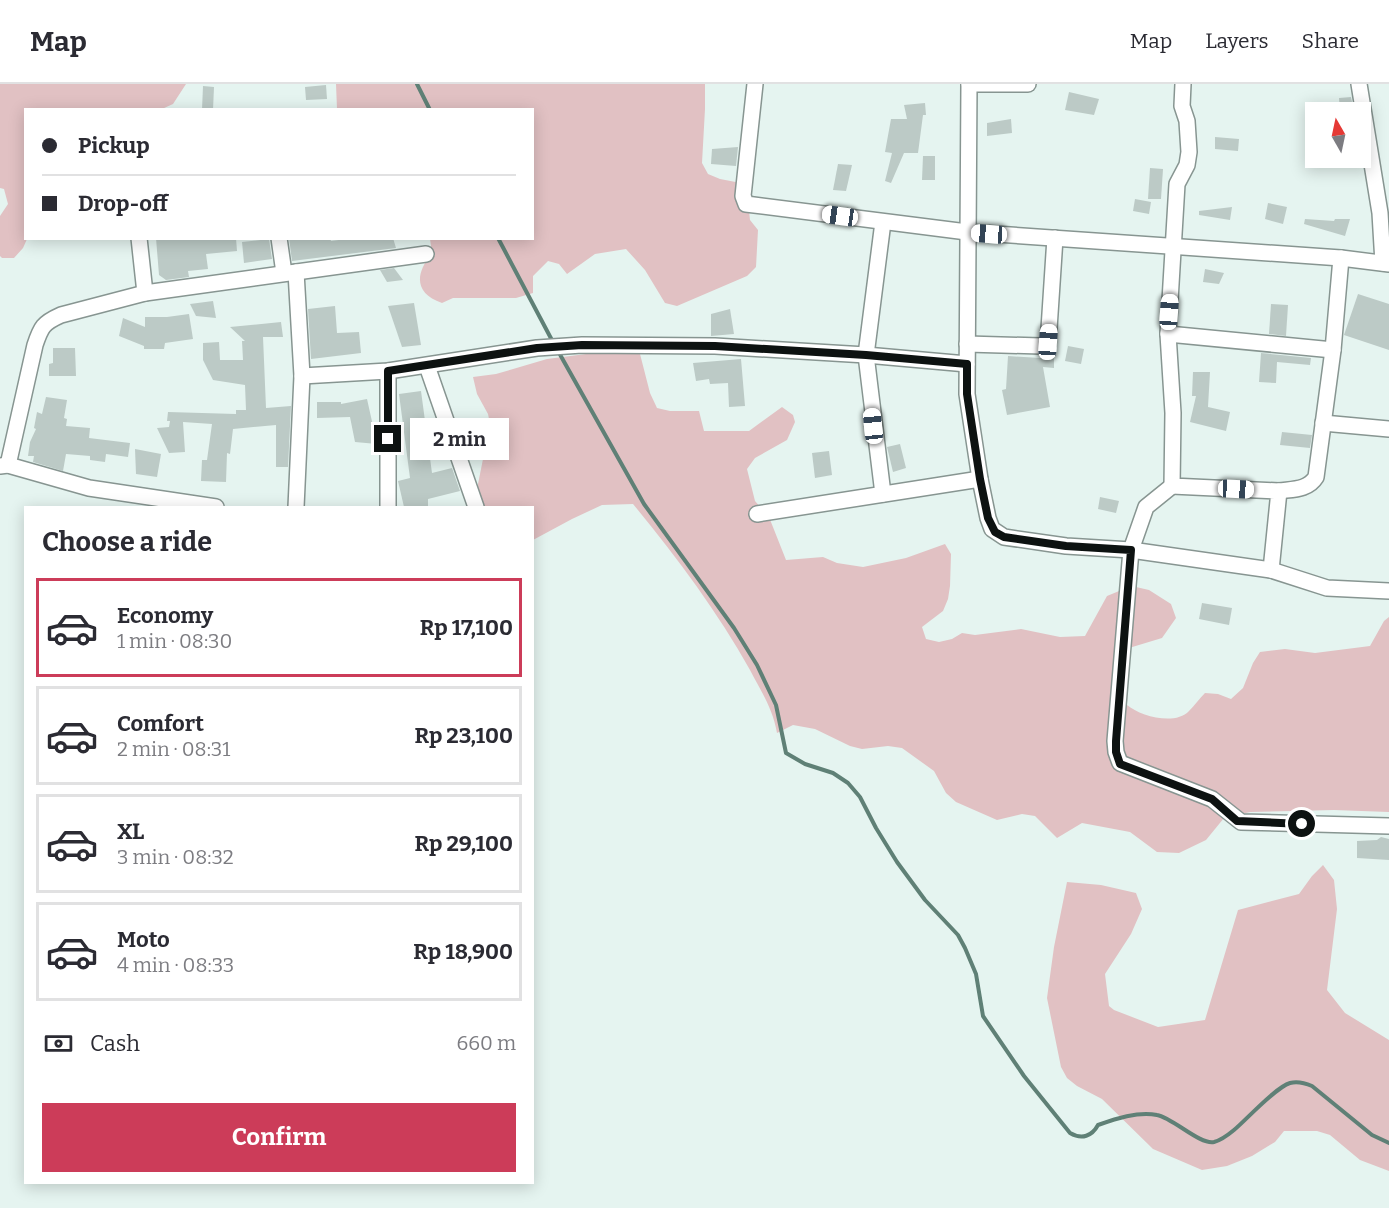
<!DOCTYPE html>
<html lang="en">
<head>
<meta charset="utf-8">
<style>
  :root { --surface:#fff; --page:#f7f7f7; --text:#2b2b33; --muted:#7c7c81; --line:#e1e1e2; --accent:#cc3c59 }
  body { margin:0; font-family:Bitter,serif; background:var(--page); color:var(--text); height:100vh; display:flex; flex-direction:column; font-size:22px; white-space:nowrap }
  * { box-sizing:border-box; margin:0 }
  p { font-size:20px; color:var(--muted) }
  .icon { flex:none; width:33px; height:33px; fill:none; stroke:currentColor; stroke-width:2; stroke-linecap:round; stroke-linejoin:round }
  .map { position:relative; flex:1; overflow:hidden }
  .details { position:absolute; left:24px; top:422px; width:510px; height:678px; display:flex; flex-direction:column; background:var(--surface); border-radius:0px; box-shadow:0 3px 15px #0003 }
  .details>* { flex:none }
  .hud { position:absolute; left:24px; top:24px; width:510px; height:132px; border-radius:0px; box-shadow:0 3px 15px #0003; display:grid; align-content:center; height:132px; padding:0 18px; background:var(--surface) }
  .needle { width:39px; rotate:351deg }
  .controls { position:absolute; left:1305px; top:18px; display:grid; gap:12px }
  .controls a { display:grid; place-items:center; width:66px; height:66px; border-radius:0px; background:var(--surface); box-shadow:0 3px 15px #0003; font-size:30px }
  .end { position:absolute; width:27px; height:27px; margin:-14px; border:8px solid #0d1211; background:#fff; box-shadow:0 0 0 3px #fff }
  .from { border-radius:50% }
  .bubble { position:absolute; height:42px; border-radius:0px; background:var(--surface); box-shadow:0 3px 15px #0003; font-size:20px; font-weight:700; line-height:42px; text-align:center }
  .car { position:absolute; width:18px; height:36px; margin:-18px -9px; border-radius:8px; box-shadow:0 0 4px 2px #0007; background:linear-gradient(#fff 24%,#345 0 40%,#fff 0 76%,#345 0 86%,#fff 0) }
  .hud b { display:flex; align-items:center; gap:21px; height:57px; font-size:22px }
  .hud b+b { border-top:2px solid var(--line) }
  .hud i { width:15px; height:15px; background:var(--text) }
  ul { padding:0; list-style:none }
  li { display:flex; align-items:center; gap:18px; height:99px; margin:0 12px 9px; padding:0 6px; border:3px solid var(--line); border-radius:0px }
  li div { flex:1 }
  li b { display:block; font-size:22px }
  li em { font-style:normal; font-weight:700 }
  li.selected { border-color:var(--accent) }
  li>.icon { width:54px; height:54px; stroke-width:1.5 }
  h2 { padding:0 18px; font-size:27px; line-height:72px }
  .pay { display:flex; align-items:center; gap:15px; height:66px; padding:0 18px; font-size:22px }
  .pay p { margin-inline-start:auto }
  .action { display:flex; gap:12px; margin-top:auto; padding:12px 18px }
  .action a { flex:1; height:69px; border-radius:0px; background:var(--accent); color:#fff; font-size:24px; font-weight:700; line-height:69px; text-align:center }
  header { display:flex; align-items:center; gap:36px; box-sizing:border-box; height:84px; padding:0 30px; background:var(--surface); border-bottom:2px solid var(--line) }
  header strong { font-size:28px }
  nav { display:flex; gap:33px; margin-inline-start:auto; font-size:21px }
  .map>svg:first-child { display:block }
  .green { fill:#e1c1c3 }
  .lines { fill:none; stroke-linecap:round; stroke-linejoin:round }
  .stream { stroke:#5f8076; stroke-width:4 }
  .building { fill:#bccac6 }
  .minor-casing { stroke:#879591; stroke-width:18 }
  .minor { stroke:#fff; stroke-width:15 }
  .route { stroke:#0d1211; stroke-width:8 }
</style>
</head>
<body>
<header>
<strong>Map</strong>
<nav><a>Map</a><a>Layers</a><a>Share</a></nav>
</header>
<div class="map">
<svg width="1389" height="1124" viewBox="0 0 1389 1124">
  <rect width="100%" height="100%" fill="#e5f4f0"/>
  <g class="green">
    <polygon points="0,0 186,0 173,20 162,25 26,26 26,154 27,155 23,164 14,174 2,174 0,172 0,132 8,120 4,105 0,104"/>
    <path d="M336,0H705V25L702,79L708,90L720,95L746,100L750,136L758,146L756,183L747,192L677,222L665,219L645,186L626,165L595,170L567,190L559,180L548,177L533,192V209L516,214H453L442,219C414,209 415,190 432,169L430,155L532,154V26L337,25Z"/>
    <path d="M586,270H640L650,309L657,324L670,327H699L704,347H749L782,323L793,331L795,338L787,356L755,374L747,385L755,417L769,433L786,476L823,473L837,479L863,483L906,474L945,460L951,470L950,502L948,515L943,527L922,543L926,555L939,558L952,555L962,549L975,551L1021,545L1060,553L1085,552L1107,512L1124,505L1136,503L1149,506L1171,520L1176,534L1162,554L1129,564L1127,621C1140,632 1175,642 1189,627C1195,621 1199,615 1205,609L1218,610L1231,615L1243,604L1253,579L1260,568L1285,565L1315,569L1370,562L1384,537L1389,533V728L1334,726L1250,728L1224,734L1206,756L1179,769L1157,768L1130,748L1082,739L1057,754L1035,732L1022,730L997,736L956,718L946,709L934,687L902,664L888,662L862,665L850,662L815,645L793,641L777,649C773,625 761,607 750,586C717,527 676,472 633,420L602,421L572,435L533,456L532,423H478V400L483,375L493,355L488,330L477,310L473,293L496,290L547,275Z"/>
    <polygon points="1323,781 1334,796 1337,825 1327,906 1345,929 1389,956 1389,1087 1360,1076 1330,1051 1317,1047 1284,1047 1275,1058 1252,1072 1227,1082 1202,1086 1153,1065 1102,1015 1077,1002 1067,994 1061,983 1047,914 1054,863 1067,798 1101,801 1136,809 1142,825 1131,850 1105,890 1109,922 1114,926 1158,943 1205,936 1238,826 1299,810 1312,792"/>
  </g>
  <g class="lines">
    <g class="stream">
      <polyline points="417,0 430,26"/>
      <polyline points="498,154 554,260"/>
      <path d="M558,267L644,420L734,544L757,581L776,621L786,669L805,680L833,689L848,699L860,713L876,744L897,778L925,816L958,851L965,864L976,890L983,932L1024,992L1070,1049C1082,1056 1092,1052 1098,1041C1115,1035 1138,1027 1157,1031C1173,1034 1200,1061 1214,1058C1222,1056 1228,1051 1234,1046C1247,1035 1276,1003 1290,999C1298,997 1305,999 1312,1002L1372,1051L1389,1059"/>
    </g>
  </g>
  <g class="building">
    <polygon points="326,1 327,15 306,16 305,3"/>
    <polygon points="203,2 214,3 213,26 202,26"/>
    <polygon points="1069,8 1099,15 1094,31 1065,26"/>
    <polygon points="1351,13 1354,28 1340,28 1339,14"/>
    <polygon points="925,19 926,31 923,31 918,69 904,69 891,99 885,97 892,69 885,68 891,35 907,35 904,21"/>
    <polygon points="1011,35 1012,49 987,52 987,39"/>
    <polygon points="1215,53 1239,55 1238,67 1215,65"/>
    <polygon points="738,63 736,82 711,80 712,65"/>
    <polygon points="923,72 935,72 935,96 922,96"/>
    <polygon points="838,80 852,81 846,107 833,106"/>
    <polygon points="1150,84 1163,85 1161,115 1148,115"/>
    <polygon points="1135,115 1151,118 1149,130 1133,127"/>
    <polygon points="1268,119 1287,123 1283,140 1265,135"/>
    <polygon points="1232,123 1230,136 1199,131 1199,127"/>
    <polygon points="1305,135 1334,137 1335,135 1350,135 1345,152 1304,140"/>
    <polygon points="156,154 236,154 237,167 206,170 208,185 188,187 189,193 166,196 159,191"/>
    <polygon points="289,154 330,154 331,157 354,154 393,154 396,164 292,177"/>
    <polygon points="269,155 272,175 244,179 242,158"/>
    <polygon points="394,184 403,196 387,198 380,186"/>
    <polygon points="1205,185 1224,189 1219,200 1203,198"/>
    <polygon points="1358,210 1389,220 1389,266 1344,251"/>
    <polygon points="213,217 216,234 196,232 190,220"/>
    <polygon points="414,219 421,261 402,263 388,222"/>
    <polygon points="1271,220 1288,221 1286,252 1269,250"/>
    <polygon points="335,222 337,249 359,248 361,269 311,275 308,225"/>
    <polygon points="730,225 734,250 711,252 711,230"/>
    <polygon points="189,230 193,255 165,259 164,265 144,265 144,262 119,252 123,234 145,243 145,233 167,233"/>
    <polygon points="281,238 283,253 263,253 266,324 291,322 288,383 276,383 276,341 233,345 230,370 227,369 226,398 201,397 202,376 207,376 212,340 183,338 185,368 169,369 157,344 169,343 170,337 167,337 168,328 236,330 236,326 246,326 245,301 213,296 203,276 203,259 219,258 220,276 243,276 242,257 245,257 230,243"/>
    <polygon points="1068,262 1084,265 1081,280 1065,277"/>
    <polygon points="53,264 75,264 76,292 49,292 49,280 53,279"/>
    <polygon points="1261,269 1311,274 1310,281 1277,278 1276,299 1259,298"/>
    <polygon points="1046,271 1054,271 1054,284 1043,283 1050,323 1007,331 1002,306 1006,305 1008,272 1040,274"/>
    <polygon points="741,275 745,322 729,323 728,299 710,300 709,295 696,297 693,279"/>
    <polygon points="1193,288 1210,288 1208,323 1230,328 1226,347 1190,338 1196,312 1192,312"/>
    <polygon points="421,307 432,389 452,384 460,407 428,415 428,423 404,423 398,397 410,394 399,310"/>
    <polygon points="46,313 67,316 64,334 67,335 66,342 90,344 89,354 130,359 128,373 106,370 105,378 90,376 90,372 66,370 63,387 33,378 34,372 28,372 30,358 36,345 34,344 37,328 42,330"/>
    <polygon points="367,315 377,360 355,358 350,333 317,334 317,318 341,318 341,320"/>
    <polygon points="1282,348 1312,351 1310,364 1280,361"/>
    <polygon points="900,360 906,384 893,388 887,363"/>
    <polygon points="135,365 161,370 157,393 136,390"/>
    <polygon points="829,367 832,391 815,394 812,369"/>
    <polygon points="1100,413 1119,417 1116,429 1098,425"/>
    <polygon points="1202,519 1232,524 1229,541 1199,535"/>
    <polygon points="1381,753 1389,755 1389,776 1357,774 1357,757 1377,756"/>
  </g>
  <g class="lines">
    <g class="minor-casing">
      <g id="minor">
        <polyline points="755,0 743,112 746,120 967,148 1341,174 1389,180"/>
        <polyline points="969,0 967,310 980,395 988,434 992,445 1004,453 1066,462 1131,466 1271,486 1327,504 1389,507"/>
        <polyline points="969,0 1028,0"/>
        <polyline points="1183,0 1182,22 1187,37 1189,68 1187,81 1177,100 1168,250 1173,329 1172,402 1279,407 1271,486"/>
        <polyline points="1359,0 1380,129 1383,179"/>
        <polyline points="139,154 145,209"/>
        <polyline points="279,154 284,189"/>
        <polyline points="296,188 302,292 296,423"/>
        <polyline points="1168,250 1333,266"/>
        <polyline points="967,260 1041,262 1048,260 1055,154"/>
        <polyline points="427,282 476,423"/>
        <polyline points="302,292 388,287 537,264 582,261 715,262 866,271 967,280"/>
        <polyline points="1323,339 1389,345"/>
        <path d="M8,381L35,261C41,243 43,239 61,231L145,209L426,170"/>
        <polyline points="0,382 8,381 89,404 216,423"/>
        <polyline points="1172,402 1146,423 1131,466 1115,657 1116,668 1120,679 1212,715 1241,738 1389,742"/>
        <path d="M1279,407C1293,405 1308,406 1316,393L1333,266L1341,174"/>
        <polyline points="883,410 866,271 883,138"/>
        <polyline points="388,423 388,287"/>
        <polyline points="757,430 980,395"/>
      </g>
    </g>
    <use href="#minor" class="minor"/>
  </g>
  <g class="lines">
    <polyline class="route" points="388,355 388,287 537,264 582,261 715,262 866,271 967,280 967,310 980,395 988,434 995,448 1004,453 1066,462 1131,466 1116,657 1116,668 1120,680 1212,715 1237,737 1302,740"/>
  </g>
</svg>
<div class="controls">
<a><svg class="needle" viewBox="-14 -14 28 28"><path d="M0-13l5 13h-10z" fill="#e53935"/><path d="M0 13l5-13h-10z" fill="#7c7c81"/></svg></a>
</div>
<i class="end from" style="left:1302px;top:740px"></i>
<i class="end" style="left:388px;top:355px"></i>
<div class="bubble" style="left:410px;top:334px;width:99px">2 min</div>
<i class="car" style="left:840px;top:132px;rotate:278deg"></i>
<i class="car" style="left:989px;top:150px;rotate:274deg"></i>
<i class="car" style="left:1169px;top:228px;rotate:4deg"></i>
<i class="car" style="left:1048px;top:258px;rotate:4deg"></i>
<i class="car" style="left:873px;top:342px;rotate:354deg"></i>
<i class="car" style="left:1236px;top:405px;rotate:93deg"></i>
<div class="hud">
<b><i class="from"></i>Pickup</b>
<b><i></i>Drop-off</b>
</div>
<section class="details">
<h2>Choose a ride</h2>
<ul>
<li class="selected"><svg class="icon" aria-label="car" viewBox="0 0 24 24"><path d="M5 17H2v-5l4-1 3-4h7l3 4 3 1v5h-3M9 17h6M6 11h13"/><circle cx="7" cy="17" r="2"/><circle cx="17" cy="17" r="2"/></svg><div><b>Economy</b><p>1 min · 08:30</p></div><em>Rp 17,100</em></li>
<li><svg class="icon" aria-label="car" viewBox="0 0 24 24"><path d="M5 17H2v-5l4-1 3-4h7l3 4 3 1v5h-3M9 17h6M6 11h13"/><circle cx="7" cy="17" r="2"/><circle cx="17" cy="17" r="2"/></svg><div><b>Comfort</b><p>2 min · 08:31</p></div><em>Rp 23,100</em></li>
<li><svg class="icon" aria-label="car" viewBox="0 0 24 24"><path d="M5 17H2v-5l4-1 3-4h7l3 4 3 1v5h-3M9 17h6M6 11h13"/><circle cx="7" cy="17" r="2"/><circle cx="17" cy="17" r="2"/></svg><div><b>XL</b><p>3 min · 08:32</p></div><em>Rp 29,100</em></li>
<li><svg class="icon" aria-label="car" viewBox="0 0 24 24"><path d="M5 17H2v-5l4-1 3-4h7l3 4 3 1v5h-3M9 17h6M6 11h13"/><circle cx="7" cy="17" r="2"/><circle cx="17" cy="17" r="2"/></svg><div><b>Moto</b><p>4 min · 08:33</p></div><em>Rp 18,900</em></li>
</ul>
<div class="pay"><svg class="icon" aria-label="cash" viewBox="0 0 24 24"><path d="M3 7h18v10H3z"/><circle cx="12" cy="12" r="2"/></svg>Cash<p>660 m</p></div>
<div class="action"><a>Confirm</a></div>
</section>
</div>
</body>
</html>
